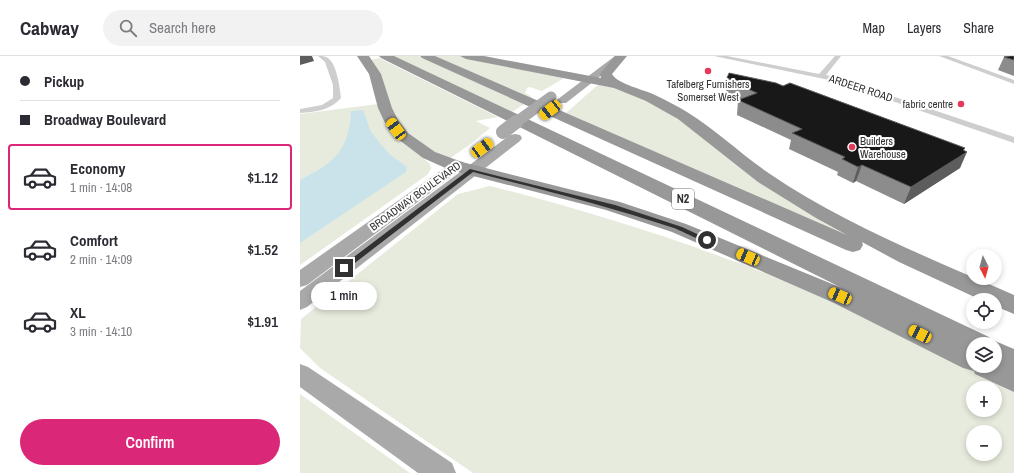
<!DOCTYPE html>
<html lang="en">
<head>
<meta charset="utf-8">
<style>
  :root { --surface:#fff; --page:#f2f2f3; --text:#2b2b33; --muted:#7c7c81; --line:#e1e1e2; --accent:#db2777 }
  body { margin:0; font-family:"Archivo Narrow",sans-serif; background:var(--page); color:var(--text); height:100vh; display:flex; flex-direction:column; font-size:15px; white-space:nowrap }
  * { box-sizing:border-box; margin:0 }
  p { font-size:13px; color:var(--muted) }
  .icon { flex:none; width:22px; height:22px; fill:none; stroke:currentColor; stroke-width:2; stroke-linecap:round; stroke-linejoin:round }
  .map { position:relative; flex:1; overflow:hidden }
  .side { display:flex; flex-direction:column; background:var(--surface); width:300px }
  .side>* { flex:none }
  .hud { display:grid; align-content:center; height:88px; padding:0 20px; background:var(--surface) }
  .needle { width:26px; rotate:174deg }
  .controls { position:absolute; left:666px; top:193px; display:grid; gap:8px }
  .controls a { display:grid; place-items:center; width:36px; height:36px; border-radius:50%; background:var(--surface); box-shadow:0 2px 6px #0003; font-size:20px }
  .end { position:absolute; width:18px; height:18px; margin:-9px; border:5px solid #313131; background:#fff; box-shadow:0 0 0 2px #fff }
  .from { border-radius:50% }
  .bubble { position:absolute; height:28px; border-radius:14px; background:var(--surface); box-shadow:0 2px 6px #0003; font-size:13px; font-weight:600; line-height:28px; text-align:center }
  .car { position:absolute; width:12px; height:24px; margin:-12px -6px; border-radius:5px; box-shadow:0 0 3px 1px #0007; background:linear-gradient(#f5c518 24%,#345 0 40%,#f5c518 0 76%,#345 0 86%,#f5c518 0) }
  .hud b { display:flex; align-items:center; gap:14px; height:38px; font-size:15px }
  .hud b+b { border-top:1px solid var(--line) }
  .hud i { width:10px; height:10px; background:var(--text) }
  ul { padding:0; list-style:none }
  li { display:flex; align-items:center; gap:12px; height:66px; margin:0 8px 6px; padding:0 12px; border:2px solid transparent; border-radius:4px }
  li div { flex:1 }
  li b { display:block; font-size:15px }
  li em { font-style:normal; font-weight:600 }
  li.selected { border-color:var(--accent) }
  li>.icon { width:36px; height:36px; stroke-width:1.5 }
  .button { display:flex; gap:8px; margin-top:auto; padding:8px 20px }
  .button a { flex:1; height:46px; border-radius:24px; background:var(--accent); color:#fff; font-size:16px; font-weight:600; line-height:46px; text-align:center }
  header { display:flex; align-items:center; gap:24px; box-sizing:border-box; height:56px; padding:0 20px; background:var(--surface); border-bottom:1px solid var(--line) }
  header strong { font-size:19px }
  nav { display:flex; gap:22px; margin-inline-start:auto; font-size:14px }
  .search { width:280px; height:36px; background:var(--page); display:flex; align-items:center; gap:10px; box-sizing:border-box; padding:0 14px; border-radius:22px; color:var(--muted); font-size:15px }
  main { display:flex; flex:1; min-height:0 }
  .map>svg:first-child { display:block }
  .green { fill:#e6ebdd; fill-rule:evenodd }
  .water { fill:#cae3eb }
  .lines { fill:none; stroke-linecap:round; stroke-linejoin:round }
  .minor { fill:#cecece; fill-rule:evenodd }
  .primary { fill:#a9a9a9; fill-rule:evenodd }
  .motorway { fill:#989898; fill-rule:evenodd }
  .primary-bridge-far1 { stroke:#a9a9a9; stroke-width:11 }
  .primary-bridge { stroke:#a9a9a9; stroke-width:14 }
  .wall { fill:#8c8c8c }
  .shaded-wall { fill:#5d5d5d }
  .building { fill:#181818; stroke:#5d5d5d }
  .route { fill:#313131 }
  .poi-dot { fill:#e3395b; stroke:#fff; stroke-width:1.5 }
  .labels { text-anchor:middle; stroke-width:4; stroke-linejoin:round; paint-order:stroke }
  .far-poi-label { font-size:11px; fill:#313131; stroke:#fff }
  .far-street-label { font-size:11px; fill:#313131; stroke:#fff }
  .shield { fill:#fff; stroke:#6f6f6f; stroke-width:1 }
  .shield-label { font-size:12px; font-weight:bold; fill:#313131 }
</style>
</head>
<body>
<header>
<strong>Cabway</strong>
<div class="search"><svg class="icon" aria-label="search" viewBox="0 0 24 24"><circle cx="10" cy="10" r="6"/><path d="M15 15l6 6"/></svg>Search here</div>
<nav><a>Map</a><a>Layers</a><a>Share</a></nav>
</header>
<main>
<section class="side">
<div class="hud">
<b><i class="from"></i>Pickup</b>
<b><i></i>Broadway Boulevard</b>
</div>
<ul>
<li class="selected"><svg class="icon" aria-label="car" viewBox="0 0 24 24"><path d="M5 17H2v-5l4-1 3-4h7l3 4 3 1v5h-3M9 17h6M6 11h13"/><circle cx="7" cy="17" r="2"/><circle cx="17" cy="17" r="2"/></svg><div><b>Economy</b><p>1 min · 14:08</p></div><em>$1.12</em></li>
<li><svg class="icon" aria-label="car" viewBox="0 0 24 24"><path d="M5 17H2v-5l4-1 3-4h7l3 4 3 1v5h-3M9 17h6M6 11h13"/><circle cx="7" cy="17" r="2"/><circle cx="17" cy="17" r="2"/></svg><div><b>Comfort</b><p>2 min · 14:09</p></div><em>$1.52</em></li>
<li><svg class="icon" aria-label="car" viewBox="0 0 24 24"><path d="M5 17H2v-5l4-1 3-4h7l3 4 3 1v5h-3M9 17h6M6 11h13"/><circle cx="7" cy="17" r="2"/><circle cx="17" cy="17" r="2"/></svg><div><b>XL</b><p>3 min · 14:10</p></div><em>$1.91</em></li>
</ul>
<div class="button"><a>Confirm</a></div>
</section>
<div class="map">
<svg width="714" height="417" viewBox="0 0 714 417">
  <rect width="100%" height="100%" fill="#fff"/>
  <g class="green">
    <polygon points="93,0 118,0 224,48 212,56"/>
    <polygon points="135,0 159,0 266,21 242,35 230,31 227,32 225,37 232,41 231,42"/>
    <polygon points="79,2 198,61 176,65 190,72 172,87 149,103 137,98 116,85 97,66 71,4"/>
    <polygon points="300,27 309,29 352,46 566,185 564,187 266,57"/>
    <path d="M78,48C85,80 109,88 130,108L131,113L127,119L0,209V58Z"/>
    <path d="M190,130C285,154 378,183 469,219C552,252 633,291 714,329V417H173L20,312L0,292L1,263L158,138ZM673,332H695V354H673ZM673,376H695V398H673Z"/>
    <polygon points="0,338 110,417 0,417"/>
  </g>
  <path class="water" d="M63,54L71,76L89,98L107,111L106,116L0,187V124C34,107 49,95 51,55Z"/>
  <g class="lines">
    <g class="minor">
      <path d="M18,0C23,0 27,0 30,4C37,11 40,32 41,42C31,54 15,56 0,57V53L22,49L33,42V29L25,6Z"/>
      <polygon points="414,0 427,0 519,18 535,0 541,0 526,19 538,22 714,81 714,87 534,25"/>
      <polygon points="639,0 648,0 714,24 714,28"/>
    </g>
    <g class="primary">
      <polygon points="315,0 326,0 266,47 258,47 256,45 258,43"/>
      <polygon points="215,78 220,79 222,82 220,85 7,251 0,254 0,235 210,79"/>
      <polygon points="158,105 163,106 165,109 163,112 7,229 0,231 0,214 153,106"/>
      <polygon points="0,308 8,311 152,407 156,417 118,417 0,331"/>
    </g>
    <g class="motorway">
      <path d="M57,0H69L81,18L92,52L98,64L108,77L135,96L162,106L320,146L386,168L542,232L81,2L79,0H94L689,281L692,286L695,285L714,293V336L675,318L674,315L663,312L532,246L372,176L306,154L150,114L123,102L98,83L84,65L78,52L69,18ZM673,288H695V310H673Z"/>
      <path d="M120,0H135L547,179L516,162L458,126L378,63L346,45L314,32L166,3L160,0H184L301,22L300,18L315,0H327L312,18C317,28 345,34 355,39C366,44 377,50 387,56C416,74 442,99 470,118C545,169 632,203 714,239V258L695,250V244H681L599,206L562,186L563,189L560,194L553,196L546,194L122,2Z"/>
    </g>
    <polyline class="primary-bridge-far1" points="215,67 251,41"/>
    <polyline class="primary-bridge" points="203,76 216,66"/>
  </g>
  <g class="wall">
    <polygon points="714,0 714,20 698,14 704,1"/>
    <polygon points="427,22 664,94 660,112 604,148 556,125 553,127 537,119 538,116 489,93 491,84 437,59 438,44 437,44 437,41 426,36"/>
  </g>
  <g class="shaded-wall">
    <polygon points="0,0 12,0 14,5 0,9"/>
    <polygon points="665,92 661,100 667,96 660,112 604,148 611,131"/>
    <polygon points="562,109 556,125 553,127 558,111"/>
  </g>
  <g class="building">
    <polygon points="710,0 714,0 714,4 704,1"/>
    <polygon points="429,17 476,27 483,30 490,27 665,92 663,94 667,96 611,131 562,109 558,111 542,103 545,101 492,77 502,73 438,44 457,37 439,29 442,28 427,22"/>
  </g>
  <path class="route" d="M170,113L315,149L382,171L410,184C405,188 382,175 374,172C308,150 240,133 173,116L47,213H42V210Z"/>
  <g class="poi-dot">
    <circle cx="408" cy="15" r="4"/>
    <circle cx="661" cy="48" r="4"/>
    <circle cx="552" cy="91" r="4"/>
  </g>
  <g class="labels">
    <g class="far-poi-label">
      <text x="408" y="32">Tafelberg Furnishers<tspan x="408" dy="13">Somerset West</tspan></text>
      <text x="653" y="52" text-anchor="end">fabric centre</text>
      <text x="560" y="89" text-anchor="start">Builders<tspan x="560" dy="13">Warehouse</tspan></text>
    </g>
    <g class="far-street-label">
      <text transform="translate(561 32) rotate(18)" y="4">ARDEER ROAD</text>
      <text transform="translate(115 140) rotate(-36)" y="4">BROADWAY BOULEVARD</text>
    </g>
    <rect class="shield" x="372" y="133" width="22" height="20" rx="3"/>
    <g class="shield-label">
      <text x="383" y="147">N2</text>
    </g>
  </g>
</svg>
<div class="controls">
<a><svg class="needle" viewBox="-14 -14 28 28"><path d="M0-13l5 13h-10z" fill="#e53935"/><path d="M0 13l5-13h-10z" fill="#7c7c81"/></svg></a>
<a><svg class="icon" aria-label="locate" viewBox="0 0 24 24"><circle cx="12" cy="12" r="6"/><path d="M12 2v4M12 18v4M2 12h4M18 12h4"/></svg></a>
<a><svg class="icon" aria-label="layers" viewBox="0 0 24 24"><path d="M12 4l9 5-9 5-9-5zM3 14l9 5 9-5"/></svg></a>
<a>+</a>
<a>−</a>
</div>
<i class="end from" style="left:407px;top:184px"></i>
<i class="end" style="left:44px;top:212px"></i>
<div class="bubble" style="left:11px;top:226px;width:66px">1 min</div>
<i class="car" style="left:250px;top:54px;rotate:232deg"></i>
<i class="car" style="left:96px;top:73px;rotate:324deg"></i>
<i class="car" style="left:182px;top:92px;rotate:54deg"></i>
<i class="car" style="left:448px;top:201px;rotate:293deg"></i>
<i class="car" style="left:540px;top:240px;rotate:293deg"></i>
<i class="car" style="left:620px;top:278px;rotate:296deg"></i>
</div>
</main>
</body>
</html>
